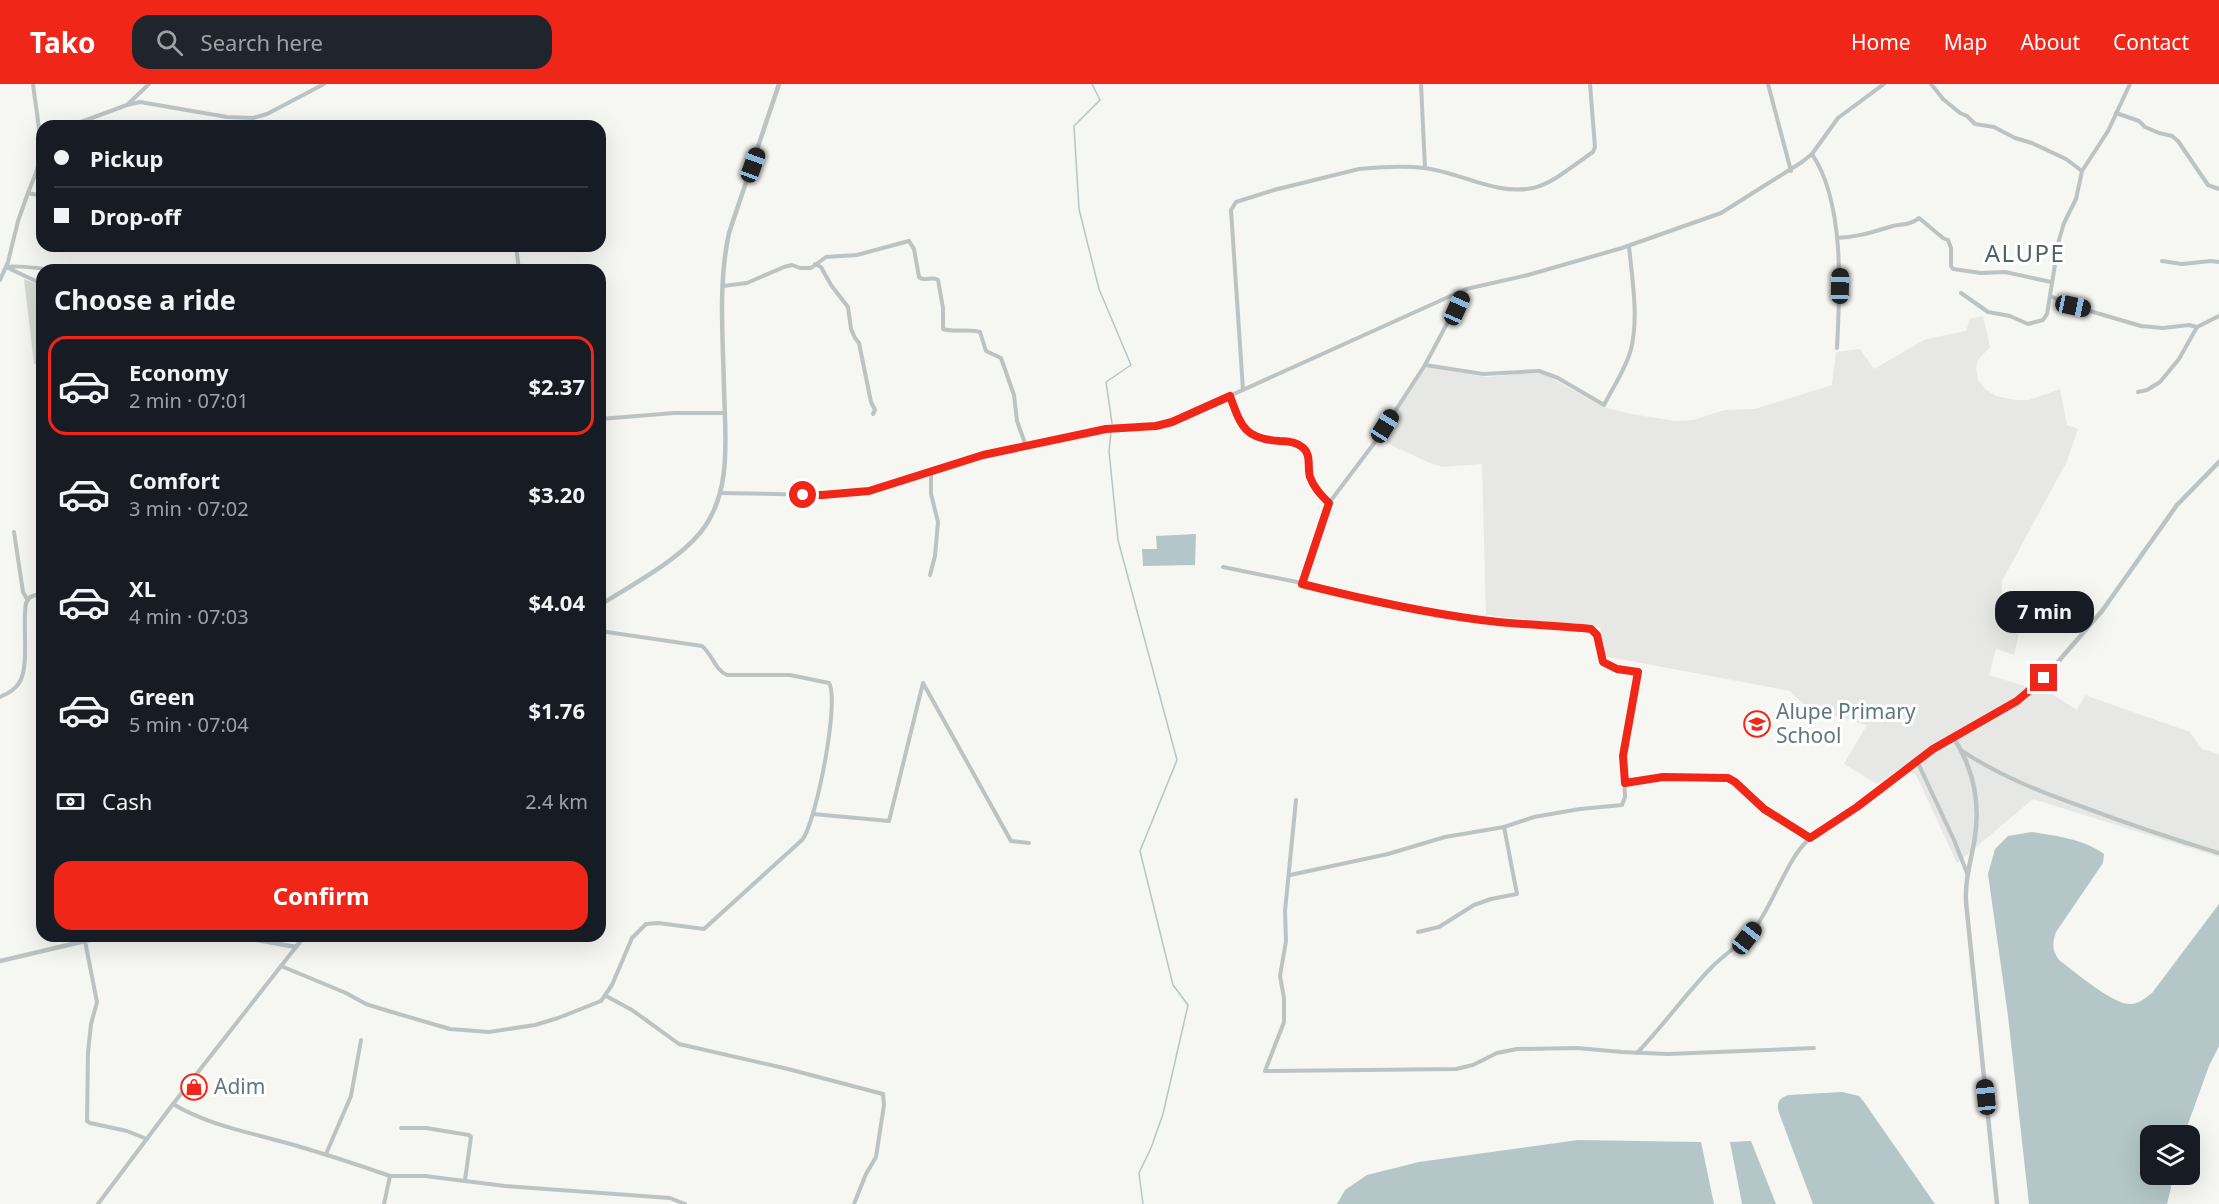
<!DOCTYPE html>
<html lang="en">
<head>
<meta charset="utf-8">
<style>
  :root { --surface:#171b24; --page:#20242c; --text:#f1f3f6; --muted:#9ea1a6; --line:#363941; --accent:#f02618 }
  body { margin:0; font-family:"Noto Sans",sans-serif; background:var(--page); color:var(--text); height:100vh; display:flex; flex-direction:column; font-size:22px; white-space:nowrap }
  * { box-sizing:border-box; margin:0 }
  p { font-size:20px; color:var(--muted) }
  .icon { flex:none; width:33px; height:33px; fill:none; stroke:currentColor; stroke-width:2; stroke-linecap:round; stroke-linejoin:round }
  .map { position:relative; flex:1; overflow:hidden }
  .side { position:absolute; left:36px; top:180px; width:570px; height:678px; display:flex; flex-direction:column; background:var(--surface); border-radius:18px; box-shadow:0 6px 24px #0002 }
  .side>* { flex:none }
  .hud { position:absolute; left:36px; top:36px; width:570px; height:132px; border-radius:18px; box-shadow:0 6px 24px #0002; display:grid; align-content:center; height:132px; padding:0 18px; background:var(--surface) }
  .tools { position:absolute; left:2140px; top:1041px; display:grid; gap:12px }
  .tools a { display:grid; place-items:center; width:60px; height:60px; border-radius:12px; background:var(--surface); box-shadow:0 6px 24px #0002; font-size:30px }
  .end { position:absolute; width:27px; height:27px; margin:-14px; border:8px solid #f02618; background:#fff; box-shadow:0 0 0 3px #fff }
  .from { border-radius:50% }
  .bubble { position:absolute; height:42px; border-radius:18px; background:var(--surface); box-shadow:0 6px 24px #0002; font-size:20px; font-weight:700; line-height:42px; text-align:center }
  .car { position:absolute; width:18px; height:36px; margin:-18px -9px; border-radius:8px; box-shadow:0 0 4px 2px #0007; background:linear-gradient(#222 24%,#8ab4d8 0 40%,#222 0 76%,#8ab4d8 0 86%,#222 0) }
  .hud b { display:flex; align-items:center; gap:21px; height:57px; font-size:22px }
  .hud b+b { border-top:2px solid var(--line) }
  .hud i { width:15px; height:15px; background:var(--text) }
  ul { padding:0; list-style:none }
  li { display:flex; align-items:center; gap:18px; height:99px; margin:0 12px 9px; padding:0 6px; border:3px solid transparent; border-radius:18px }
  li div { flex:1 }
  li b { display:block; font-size:22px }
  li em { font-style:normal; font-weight:700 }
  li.selected { border-color:var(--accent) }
  li>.icon { width:54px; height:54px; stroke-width:1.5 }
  h2 { padding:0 18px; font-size:27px; line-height:72px }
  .pay { display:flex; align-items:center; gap:15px; height:66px; padding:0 18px; font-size:22px }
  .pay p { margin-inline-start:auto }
  .cta { display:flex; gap:12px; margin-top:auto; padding:12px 18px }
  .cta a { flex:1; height:69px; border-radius:18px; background:var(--accent); color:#fff; font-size:24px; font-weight:700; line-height:69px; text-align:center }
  header { display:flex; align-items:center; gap:36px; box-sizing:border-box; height:84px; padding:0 30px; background:var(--accent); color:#fff }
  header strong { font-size:28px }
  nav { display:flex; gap:33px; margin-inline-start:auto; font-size:21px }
  .search { width:420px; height:54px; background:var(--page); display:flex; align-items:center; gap:15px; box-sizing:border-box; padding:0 21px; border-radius:18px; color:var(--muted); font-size:22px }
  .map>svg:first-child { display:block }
  .built { fill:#e7e7e6 }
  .green { fill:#d6dbd1 }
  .water { fill:#b4c6c8 }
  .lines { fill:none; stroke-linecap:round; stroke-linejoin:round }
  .stream { stroke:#b4c6c8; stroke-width:1.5 }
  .minor { stroke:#bcc3c5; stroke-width:4 }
  .tertiary { stroke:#bcc3c5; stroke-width:4.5 }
  .route { stroke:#f02618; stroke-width:8 }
  .labels { text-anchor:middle; stroke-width:6; stroke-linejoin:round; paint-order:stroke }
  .poi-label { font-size:21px; fill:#5f7780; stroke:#fff; text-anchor:start }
  .quarter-label { font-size:24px; letter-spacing:1.5px; fill:#51636a; stroke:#fff }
</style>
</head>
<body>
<header>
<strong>Tako</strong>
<div class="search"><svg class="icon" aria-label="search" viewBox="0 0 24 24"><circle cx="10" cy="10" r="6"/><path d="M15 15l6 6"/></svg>Search here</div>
<nav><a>Home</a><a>Map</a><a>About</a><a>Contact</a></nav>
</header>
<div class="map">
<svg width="2219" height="1120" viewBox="0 0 2219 1120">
  <rect width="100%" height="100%" fill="#f6f6f2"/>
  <polygon class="built" points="1983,232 1990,263 1978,276 1976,284 1978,296 1985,305 1996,312 2016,316 2029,316 2060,305 2067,341 2078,345 2067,377 2002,497 2001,545 2019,550 2014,571 1996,565 1989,591 2028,603 2041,603 2077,626 2085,611 2190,648 2202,665 2219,670 2219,773 2033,715 1957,779 1916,691 1902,683 1877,700 1844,680 1867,641 1809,625 1790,607 1604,572 1600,554 1601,544 1486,531 1482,380 1442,383 1430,379 1378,355 1425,283 1486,293 1520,290 1544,290 1603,323 1631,330 1676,337 1693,336 1724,326 1755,325 1832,301 1836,268 1860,265 1874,285 1926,255 1966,247 1970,235"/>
  <polygon class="green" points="24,195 42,202 42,281 34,280"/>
  <g class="water">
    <polygon points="1196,450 1195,481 1143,482 1142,465 1157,465 1156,452"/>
    <path d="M2032,748C2056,752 2084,755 2104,770L2103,779L2056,848C2052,860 2052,866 2059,876C2074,887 2114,922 2132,920C2140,919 2145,914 2152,909L2219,820V962L2209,982L2184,1051L2151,1052V1090L2174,1091L2167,1120H2029L2008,932L1988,790L1995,765L2008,752Z"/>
    <path d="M1842,1008L1859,1012L1864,1018L1935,1120H1813L1779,1029C1776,1018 1779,1014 1789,1011Z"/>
    <polygon points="1578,1056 1701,1058 1714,1120 1337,1120 1345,1106 1367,1091 1419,1078"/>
    <polygon points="1751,1057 1776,1120 1742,1120 1730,1058"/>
  </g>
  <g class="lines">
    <g class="stream">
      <polyline points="1092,0 1100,16 1074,42 1079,125 1099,205 1131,281 1106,298 1112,339"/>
      <polyline points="1111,348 1109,367 1118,456 1177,676 1140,767 1173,901 1188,921 1163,1030 1151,1064 1139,1089 1143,1120"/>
    </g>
    <g class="minor">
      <polyline points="1421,0 1425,84"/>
      <polyline points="1768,0 1791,87"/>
      <polyline points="1931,0 1943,15 1960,29 1967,32 1975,40 1994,43 2015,54 2032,59 2066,75 2082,87"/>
      <polyline points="128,20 149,0"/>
      <polyline points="2116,29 2139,37 2145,43 2159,49 2172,52 2178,57 2208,101 2219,105"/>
      <polyline points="70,42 127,21 140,18 227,33 253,34 267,30 324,0"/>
      <path d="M1812,70C1845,119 1840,207 1837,264"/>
      <path d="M28,109C31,100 36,91 38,82C43,56 36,26 33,0"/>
      <path d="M1837,154C1859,153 1872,148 1893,142C1902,140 1911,141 1919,134L1943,154L1948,156L1951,164V182L1953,185L1981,189L2005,188L2051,198"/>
      <polyline points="516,162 519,186"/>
      <polyline points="2162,177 2182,180 2211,177 2219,178"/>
      <polyline points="815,180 821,183 831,201 848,223 851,245 855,254 859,259 871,318 875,326 873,330"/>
      <polyline points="0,196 8,178 18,137 28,109 42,112"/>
      <path d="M42,200L6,183C10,181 50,185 56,186"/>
      <path d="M723,202L747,199L784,183L792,181L800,184H811L826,173L857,171L909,157L914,165L919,193C925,199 932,191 938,196L943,224V245C955,249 968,244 980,248L986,267L1001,274L1014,311L1017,337L1026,362"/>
      <polyline points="1961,209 1988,228 2010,232 2028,240 2043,236 2047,230 2059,156 2064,139 2076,115 2082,87 2108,47 2130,0"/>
      <polyline points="2050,212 2073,222 2141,242 2163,244 2189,241 2197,243"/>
      <path d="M1425,281L1483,290L1539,287L1558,294L1604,321C1613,303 1626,285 1631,265C1639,233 1632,195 1629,162"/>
      <path d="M1243,306L1231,126L1236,118L1274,106L1359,85C1380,83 1403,81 1424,84C1460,88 1496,112 1533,104C1554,99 1575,80 1593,68L1595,63L1590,0"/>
      <polyline points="2138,308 2147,306 2160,298 2179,275 2197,243 2219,232"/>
      <path d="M1230,312C1241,342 1244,355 1280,357C1288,357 1296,358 1302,363C1312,370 1307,383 1310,393C1314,404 1321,411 1329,419"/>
      <polyline points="600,335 674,329 725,329"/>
      <polyline points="720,409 822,411 869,407 983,371 1106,345 1156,342 1172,338 1466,205 1528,191 1622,164 1721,129 1802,78 1812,70 1838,34 1884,0"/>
      <polyline points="14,448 23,508 27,515"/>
      <polyline points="1223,483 1302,499 1389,522 1442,531 1591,545 1597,551 1603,578 1609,583 1638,588 1623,672 1625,713 1622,721 1580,725 1534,733 1504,743 1445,753 1388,770 1290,791"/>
      <polyline points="930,491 935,472 938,438 931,410 931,387"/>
      <polyline points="1302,499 1329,419 1375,358 1425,281 1465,206"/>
      <path d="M0,613C7,610 15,606 19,599C30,584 22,538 26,519L30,513L42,509"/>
      <path d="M1962,667C2000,692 2041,708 2083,723C2128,740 2173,755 2219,769"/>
      <polyline points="1917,677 1954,756 1967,789"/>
      <polyline points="1625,699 1663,693 1728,694 1735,698 1764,725 1810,754"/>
      <polyline points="1296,716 1285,827 1286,857 1280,892 1284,914 1284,938 1265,987 1456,985 1473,981 1497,969 1517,965 1577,964 1622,968 1668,970 1814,964"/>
      <polyline points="813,730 889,737 923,599 1011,757 1029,759"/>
      <polyline points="1418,848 1439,843 1474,821 1491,815 1517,810 1504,743"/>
      <polyline points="85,857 97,918 91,940 88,968 87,1037 90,1039 127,1047 147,1055"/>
      <path d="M281,882L346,909L366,920L385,926L450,945L489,948L535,941L558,934L601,917L612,901L632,854L646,840L658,839L704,845L802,756C816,739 840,617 829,599L790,591H727C714,585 713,571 702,562L600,547"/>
      <polyline points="606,912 632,926 679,960 788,985 883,1010 884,1021 876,1073 866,1090 854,1120"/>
      <path d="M1637,969C1663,942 1684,912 1710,885C1725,869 1744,859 1757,841C1774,817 1787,777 1806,758L1953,653"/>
      <path d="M173,1020C208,1041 248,1048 287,1059C322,1069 356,1080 390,1092L384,1120"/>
      <polyline points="401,1044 426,1044 469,1051 471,1053 465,1096"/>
      <polyline points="326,1070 351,1012 361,956"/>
      <polyline points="390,1092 425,1092 505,1102 670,1114 685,1120"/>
      <polyline points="98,1120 173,1020 296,863"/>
    </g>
    <g class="tertiary">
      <path d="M600,521C630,502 677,477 700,449C733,409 725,352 724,304C723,253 718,199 729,149L779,0"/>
      <polyline points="235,852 296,863 304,852"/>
      <polyline points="0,877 106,852"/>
      <path d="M1997,1120L1966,818C1965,797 1970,780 1974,759C1981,721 1974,685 1953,653L2017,617L2044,594L2102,527L2177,421L2219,378"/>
    </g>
  </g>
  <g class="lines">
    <path class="route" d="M803,411H822L869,407L983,371L1106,345L1156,342L1172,338L1230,312C1241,342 1244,355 1280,357C1288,357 1296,358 1302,363C1312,370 1307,383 1310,393C1314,404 1321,411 1329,419L1302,500C1362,515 1420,528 1481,536C1518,541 1554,541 1591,545L1597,551L1603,578L1617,585L1638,588L1623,672L1625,699L1663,693L1728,694L1735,698L1764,725L1810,754L1857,723L1933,665L2017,617L2044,594"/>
  </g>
  <defs>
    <g id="school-ring" transform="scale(1.35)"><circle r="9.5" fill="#fff" stroke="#f02618" stroke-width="1.5"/><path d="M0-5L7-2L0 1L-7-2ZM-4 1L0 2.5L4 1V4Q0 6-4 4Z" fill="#f02618"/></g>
    <g id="shop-ring" transform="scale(1.35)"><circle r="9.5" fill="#fff" stroke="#f02618" stroke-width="1.5"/><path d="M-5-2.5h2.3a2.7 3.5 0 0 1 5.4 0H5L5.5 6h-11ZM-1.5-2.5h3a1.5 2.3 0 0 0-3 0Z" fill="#f02618"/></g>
  </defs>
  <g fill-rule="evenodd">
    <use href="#school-ring" x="1757" y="640"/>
    <use href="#shop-ring" x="194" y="1003"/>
  </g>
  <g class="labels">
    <g class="poi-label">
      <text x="1776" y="635">Alupe Primary<tspan x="1776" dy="24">School</tspan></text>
      <text x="214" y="1010">Adim</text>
    </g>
    <g class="quarter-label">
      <text x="2025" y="178">ALUPE</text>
    </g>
  </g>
</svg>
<div class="tools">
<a><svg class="icon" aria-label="layers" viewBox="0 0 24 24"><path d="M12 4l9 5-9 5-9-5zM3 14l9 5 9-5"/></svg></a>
</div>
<i class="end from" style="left:803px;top:411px"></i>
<i class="end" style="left:2044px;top:594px"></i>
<div class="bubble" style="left:1995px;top:507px;width:99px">7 min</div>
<i class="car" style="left:753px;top:81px;rotate:20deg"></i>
<i class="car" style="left:1840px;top:202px;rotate:1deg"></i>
<i class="car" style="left:2073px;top:222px;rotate:102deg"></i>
<i class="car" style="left:1457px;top:224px;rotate:24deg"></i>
<i class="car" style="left:1385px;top:342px;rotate:32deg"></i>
<i class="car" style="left:1747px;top:854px;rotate:38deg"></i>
<i class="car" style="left:1986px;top:1013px;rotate:354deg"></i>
<div class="hud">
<b><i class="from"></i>Pickup</b>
<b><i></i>Drop-off</b>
</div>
<section class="side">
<h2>Choose a ride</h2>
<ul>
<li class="selected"><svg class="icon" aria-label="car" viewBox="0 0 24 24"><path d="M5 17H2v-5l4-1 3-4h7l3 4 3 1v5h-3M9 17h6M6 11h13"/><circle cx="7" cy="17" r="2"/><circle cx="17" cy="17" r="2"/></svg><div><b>Economy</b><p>2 min · 07:01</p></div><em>$2.37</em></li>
<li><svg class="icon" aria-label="car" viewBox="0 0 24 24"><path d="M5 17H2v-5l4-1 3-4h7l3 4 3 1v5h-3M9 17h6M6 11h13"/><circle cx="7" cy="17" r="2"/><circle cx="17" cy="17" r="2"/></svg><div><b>Comfort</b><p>3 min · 07:02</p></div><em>$3.20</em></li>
<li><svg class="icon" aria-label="car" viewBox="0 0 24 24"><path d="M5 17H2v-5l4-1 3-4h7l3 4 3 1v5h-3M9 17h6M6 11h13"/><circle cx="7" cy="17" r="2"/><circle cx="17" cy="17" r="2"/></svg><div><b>XL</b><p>4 min · 07:03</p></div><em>$4.04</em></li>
<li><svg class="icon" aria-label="car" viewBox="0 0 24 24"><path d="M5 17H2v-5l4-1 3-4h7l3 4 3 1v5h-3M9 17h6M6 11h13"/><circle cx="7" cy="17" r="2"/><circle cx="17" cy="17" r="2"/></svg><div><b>Green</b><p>5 min · 07:04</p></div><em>$1.76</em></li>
</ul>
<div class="pay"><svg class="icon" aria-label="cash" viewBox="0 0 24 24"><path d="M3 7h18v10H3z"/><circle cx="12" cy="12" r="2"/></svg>Cash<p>2.4 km</p></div>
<div class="cta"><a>Confirm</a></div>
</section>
</div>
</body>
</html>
